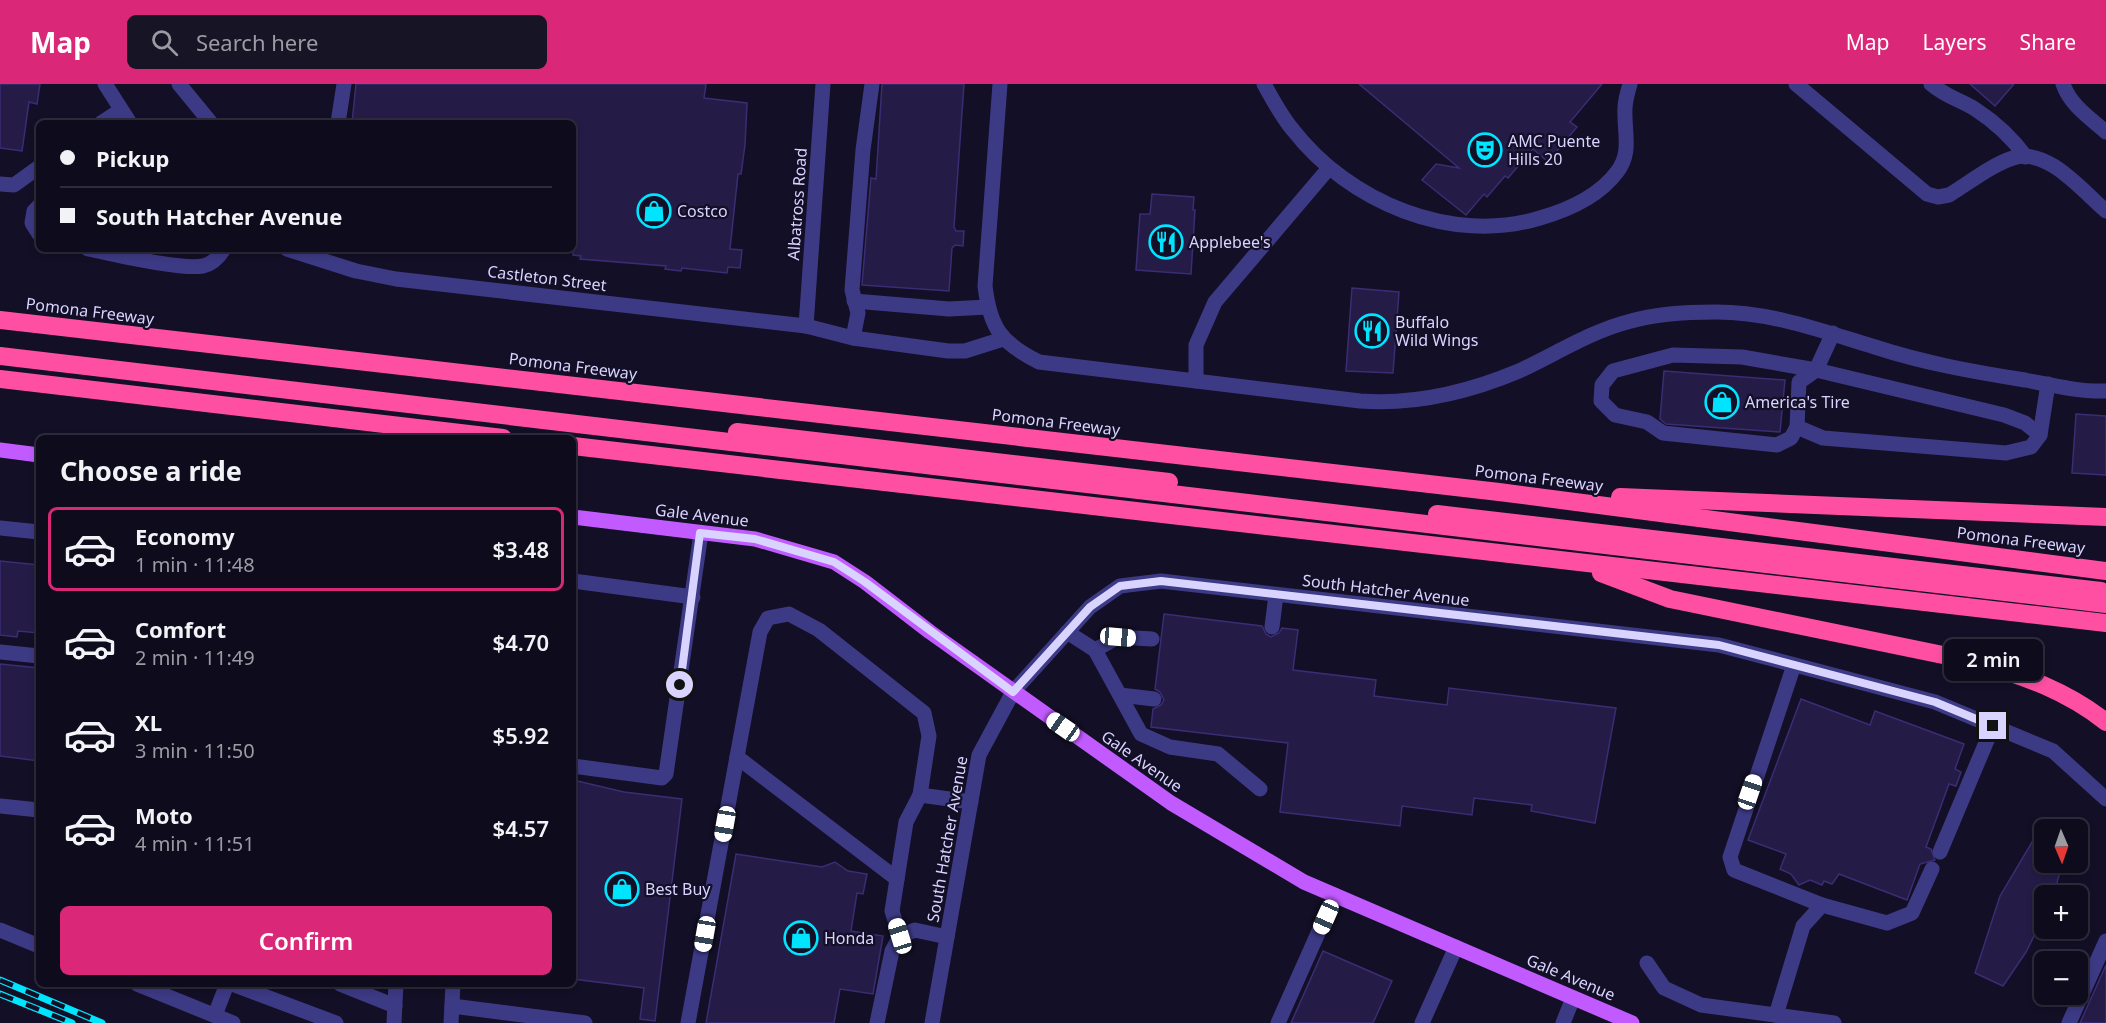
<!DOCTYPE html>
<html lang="en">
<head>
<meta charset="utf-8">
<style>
  :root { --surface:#0e0b1c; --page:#171425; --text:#f1f3f6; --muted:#9b9ba3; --line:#2e2b3b; --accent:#db2777 }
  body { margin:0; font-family:"Noto Sans",sans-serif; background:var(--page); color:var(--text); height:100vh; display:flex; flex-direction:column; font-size:22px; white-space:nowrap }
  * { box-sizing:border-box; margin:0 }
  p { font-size:20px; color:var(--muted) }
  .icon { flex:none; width:33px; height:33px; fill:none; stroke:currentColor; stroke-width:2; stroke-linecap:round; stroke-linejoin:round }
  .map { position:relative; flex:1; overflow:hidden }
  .side { position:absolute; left:36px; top:351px; width:540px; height:552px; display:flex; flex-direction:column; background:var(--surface); border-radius:9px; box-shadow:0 3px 9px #0003,0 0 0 2px var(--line) }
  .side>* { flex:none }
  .top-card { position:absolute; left:36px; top:36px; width:540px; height:132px; border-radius:9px; box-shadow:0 3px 9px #0003,0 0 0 2px var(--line); display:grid; align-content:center; height:132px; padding:0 24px; background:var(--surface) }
  .needle { width:39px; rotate:178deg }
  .tools { position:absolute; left:2034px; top:735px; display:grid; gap:12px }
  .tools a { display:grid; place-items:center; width:54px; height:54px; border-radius:9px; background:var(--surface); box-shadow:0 3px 9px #0003,0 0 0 2px var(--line); font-size:30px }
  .end { position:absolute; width:27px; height:27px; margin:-14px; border:8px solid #d9d4ff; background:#111; box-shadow:0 0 0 3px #111 }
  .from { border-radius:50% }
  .bubble { position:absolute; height:42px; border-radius:9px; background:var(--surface); box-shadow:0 3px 9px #0003,0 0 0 2px var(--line); font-size:20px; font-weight:600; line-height:42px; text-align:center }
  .car { position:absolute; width:18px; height:36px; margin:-18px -9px; border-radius:8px; box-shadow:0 0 4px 2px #0007; background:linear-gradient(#fff 24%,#345 0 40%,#fff 0 76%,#345 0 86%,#fff 0) }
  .top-card b { display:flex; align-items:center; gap:21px; height:57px; font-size:22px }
  .top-card b+b { border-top:2px solid var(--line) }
  .top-card i { width:15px; height:15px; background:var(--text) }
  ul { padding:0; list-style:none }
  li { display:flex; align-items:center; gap:18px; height:84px; margin:0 12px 9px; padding:0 12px; border:3px solid transparent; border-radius:9px }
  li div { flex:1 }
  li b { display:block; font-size:22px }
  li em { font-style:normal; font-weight:600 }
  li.active { border-color:var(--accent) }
  li>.icon { width:54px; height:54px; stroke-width:1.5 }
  h2 { padding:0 24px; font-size:27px; line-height:72px }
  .cta { display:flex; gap:12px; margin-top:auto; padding:12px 24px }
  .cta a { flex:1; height:69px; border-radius:9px; background:var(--accent); color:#fff; font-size:24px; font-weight:600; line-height:69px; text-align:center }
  header { display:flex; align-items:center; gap:36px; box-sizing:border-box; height:84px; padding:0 30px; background:var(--accent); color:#fff }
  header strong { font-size:28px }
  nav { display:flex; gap:33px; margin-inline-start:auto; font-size:21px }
  .search { width:420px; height:54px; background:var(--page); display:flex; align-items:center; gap:15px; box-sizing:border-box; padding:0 21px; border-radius:9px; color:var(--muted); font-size:22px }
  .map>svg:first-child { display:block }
  .building { fill:#241b47; stroke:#3b2d73; stroke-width:1.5 }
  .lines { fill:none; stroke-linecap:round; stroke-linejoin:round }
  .minor { stroke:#3d3a85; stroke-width:15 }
  .major { stroke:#c25bff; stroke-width:15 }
  .highway { stroke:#ff4fa3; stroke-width:18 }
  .rail-casing { stroke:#00e5ff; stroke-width:7 }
  .rail { stroke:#130f26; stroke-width:4.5; stroke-dasharray:14; stroke-linecap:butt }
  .route { stroke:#d9d4ff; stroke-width:8 }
  .labels { text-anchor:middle; stroke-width:4.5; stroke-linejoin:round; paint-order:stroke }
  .poi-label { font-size:16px; fill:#d9d4ff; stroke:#130f26; text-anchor:start }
  .street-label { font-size:16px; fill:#d9d4ff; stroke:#130f26 }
</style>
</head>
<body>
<header>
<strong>Map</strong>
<div class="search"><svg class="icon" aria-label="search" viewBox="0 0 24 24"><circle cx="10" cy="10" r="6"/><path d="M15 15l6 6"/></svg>Search here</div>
<nav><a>Map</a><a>Layers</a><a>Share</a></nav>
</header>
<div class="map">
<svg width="2106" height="939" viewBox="0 0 2106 939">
  <rect width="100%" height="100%" fill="#130f26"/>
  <g class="building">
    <polygon points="0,0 40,0 37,20 29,18 22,67 0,64"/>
    <polygon points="356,0 706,0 704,14 747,19 745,61 741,90 738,90 730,165 742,166 740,184 728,183 727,189 682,184 681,187 665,185 666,182 580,175 581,172 573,171 573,39 352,39"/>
    <polygon points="882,0 964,0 954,143 956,147 964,147 963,162 955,161 952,164 949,207 862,201 871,94 876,95"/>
    <polygon points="1359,0 1602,0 1570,38 1577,43 1548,78 1533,65 1508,94 1505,92 1487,113 1484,110 1466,131 1422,96 1436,80 1459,84"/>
    <polygon points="1970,0 2014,0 1995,22"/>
    <polygon points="1152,110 1194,113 1193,126 1195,126 1191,190 1136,186 1140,130 1150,130"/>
    <polygon points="1352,204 1399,208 1393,289 1346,287"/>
    <polygon points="1664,287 1785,296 1780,348 1666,340 1660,335"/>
    <polygon points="2076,330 2106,332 2106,391 2072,389"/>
    <polygon points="0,477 39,481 39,549 18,547 17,553 0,551"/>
    <polygon points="1164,530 1262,542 1266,550 1271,553 1279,549 1282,544 1298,546 1293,586 1376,596 1374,612 1447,621 1449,604 1616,624 1595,739 1531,727 1532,721 1474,714 1472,731 1402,722 1400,742 1280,728 1288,659 1151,643 1153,625 1161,621 1164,616 1160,608 1155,605"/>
    <polygon points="0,580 39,584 39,677 0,672"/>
    <polygon points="1801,615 1870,641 1875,627 1964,660 1955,685 1961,688 1956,702 1949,700 1926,763 1931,765 1935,776 1920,780 1907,816 1839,790 1832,800 1824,797 1822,801 1810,796 1799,801 1791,790 1780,785 1786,770 1748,756"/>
    <polygon points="573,696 624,708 682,715 655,937 640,935 644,904 573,895"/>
    <polygon points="2044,738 2044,778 2063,778 2053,812 2044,812 2044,832 2026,868 2003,902 1975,889 2000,812"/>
    <polygon points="736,770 822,783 835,778 848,787 867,790 863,810 857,809 851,847 883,852 873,910 840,905 834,939 706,939"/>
    <polygon points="1323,867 1392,897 1373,939 1291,939"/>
    <polygon points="2106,881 2106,939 2080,939"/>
  </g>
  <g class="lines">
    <g class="minor">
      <polyline points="105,0 130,39"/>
      <polyline points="179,0 211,39"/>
      <path d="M1000,0L985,202C990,244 1001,259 1039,278L1360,317C1414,321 1469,308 1519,287C1556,270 1591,247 1631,237C1658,229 1688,228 1716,228C1772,228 1822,247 1875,263C1924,279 1974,288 2025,296C2051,301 2079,308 2106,307"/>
      <path d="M1264,0C1273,16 1281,32 1293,46C1349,118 1451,161 1540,134C1568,126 1599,112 1617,88C1631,70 1625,52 1625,31C1624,20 1627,10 1630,0"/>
      <path d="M1796,0L1927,110L1938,113L1949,111C1969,99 1991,81 2013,74C2048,63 2083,108 2106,127"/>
      <path d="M1931,0C1948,14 1959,15 1975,25C1995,38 2013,55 2026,73"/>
      <path d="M2063,0C2070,21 2090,34 2106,48"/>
      <polyline points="101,39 121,26"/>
      <polyline points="338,39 344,0"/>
      <polyline points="0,100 14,101 39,83"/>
      <polyline points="39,122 34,127 32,139 39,150"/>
      <path d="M88,165C114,170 180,186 203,182C212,180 219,173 224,165"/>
      <polyline points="287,165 356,187 396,195 806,242 853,254 948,267 965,267 1003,255"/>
      <polyline points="854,217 949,225 988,223"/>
      <polyline points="806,242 823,0"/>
      <polyline points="1833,249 1816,286 1799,298 1797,343 1823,354 2006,369 2031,363 2040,351 2048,300"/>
      <polyline points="853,254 858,229 852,206 863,66 872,0"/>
      <polyline points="1196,297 1196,261 1215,218 1329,84"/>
      <polyline points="1797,343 1791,354 1777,361 1663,349 1647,338 1615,331 1601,317 1602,301 1613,287 1673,271 1742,273 1816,286 2004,331 2025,339 2040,351"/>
      <polyline points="0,444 39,448"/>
      <polyline points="573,497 693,513"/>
      <polyline points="1272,543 1276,511"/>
      <polyline points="1067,548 1095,566 1141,650 1170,663 1218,670 1260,705"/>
      <polyline points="1095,566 1118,553 1152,555"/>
      <polyline points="0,568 39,572"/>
      <polyline points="1794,581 1730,773 1734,786 1822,821"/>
      <polyline points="1120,611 1154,615"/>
      <polyline points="737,673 897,795"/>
      <polyline points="573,682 662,694 666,690 701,449"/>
      <polyline points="0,722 39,726"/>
      <polyline points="1940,768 1993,642"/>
      <polyline points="0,846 39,862"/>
      <polyline points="900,852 892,827 906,738 920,711 971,718"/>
      <polyline points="1647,879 1664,904 1701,921 1834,939"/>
      <polyline points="137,900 233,939"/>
      <polyline points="232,900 336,939"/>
      <polyline points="340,900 395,922"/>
      <polyline points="452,922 585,939"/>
      <polyline points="215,931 227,900"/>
      <polyline points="1776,931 1803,842 1822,821 1887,839 1912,829 1932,785"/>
      <polyline points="394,939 396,900"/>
      <polyline points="451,939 453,900"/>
      <polyline points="688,939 760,548 768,534 789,530 819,546 924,629 929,652 920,711"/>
      <polyline points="877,939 892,867 900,852 915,846 947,853"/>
      <polyline points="932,939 979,671 1013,608 1090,523 1120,502 1161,497 1719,561 1935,618 2053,667 2106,715"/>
      <polyline points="1278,939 1335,811"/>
      <polyline points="1422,939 1456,863"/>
      <polyline points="1563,939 1573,914"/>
      <polyline points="2069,939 2106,857"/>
    </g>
    <g class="major">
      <polyline points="0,366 39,371"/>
      <polyline points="573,433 755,455 834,478 865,498 930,548 1171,719 1304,798 1632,939"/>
    </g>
    <g class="highway">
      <polyline points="0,236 1499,408 2106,487"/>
      <polyline points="0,272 2106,520"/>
      <polyline points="0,295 503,354"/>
      <polyline points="737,348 1169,398"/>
      <polyline points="573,362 2106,539"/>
      <polyline points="1620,413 2106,433"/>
      <polyline points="1437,430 2101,507"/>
      <path d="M1601,489L1670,515L1977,578C2024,592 2067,607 2106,638"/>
    </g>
    <g class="rail-casing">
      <g id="rail">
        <polyline points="0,896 102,939"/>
        <polyline points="0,910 72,939"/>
      </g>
    </g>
    <use href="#rail" class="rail"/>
  </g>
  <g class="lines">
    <polyline class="route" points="680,601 700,449 755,455 834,478 865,498 1013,608 1090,523 1120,502 1161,497 1719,561 1935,618 1993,642"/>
  </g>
  <defs>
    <g id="theatre-ring" transform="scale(1.725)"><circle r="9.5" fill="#130f26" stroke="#00e5ff" stroke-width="1.5"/><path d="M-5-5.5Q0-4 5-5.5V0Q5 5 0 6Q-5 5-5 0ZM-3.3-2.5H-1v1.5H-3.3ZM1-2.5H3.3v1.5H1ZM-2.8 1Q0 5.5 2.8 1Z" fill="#00e5ff"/></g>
    <g id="shop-ring" transform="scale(1.725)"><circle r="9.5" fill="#130f26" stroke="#00e5ff" stroke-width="1.5"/><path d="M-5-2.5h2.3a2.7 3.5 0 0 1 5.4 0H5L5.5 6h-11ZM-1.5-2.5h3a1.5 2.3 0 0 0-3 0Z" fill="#00e5ff"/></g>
    <g id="restaurant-ring" transform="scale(1.725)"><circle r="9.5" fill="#130f26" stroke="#00e5ff" stroke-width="1.5"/><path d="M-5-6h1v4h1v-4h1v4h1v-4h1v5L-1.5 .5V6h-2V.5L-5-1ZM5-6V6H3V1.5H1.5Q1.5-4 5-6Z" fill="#00e5ff"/></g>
  </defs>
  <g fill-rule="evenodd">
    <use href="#theatre-ring" x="1485" y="66"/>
    <use href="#shop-ring" x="654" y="127"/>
    <use href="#restaurant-ring" x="1166" y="158"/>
    <use href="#restaurant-ring" x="1372" y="247"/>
    <use href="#shop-ring" x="1722" y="318"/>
    <use href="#shop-ring" x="622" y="805"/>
    <use href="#shop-ring" x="801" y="854"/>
  </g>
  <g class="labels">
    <g class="poi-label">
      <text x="1508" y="63">AMC Puente<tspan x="1508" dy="18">Hills 20</tspan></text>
      <text x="677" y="133">Costco</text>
      <text x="1189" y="164">Applebee's</text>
      <text x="1395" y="244">Buffalo<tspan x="1395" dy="18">Wild Wings</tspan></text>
      <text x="1745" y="324">America's Tire</text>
      <text x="645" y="811">Best Buy</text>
      <text x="824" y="860">Honda</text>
    </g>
    <g class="street-label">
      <text transform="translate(797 120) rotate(-86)" y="6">Albatross Road</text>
      <text transform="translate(547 194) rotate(7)" y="6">Castleton Street</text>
      <text transform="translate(90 227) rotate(7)" y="6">Pomona Freeway</text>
      <text transform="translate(573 282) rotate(7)" y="6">Pomona Freeway</text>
      <text transform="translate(1056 338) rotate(7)" y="6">Pomona Freeway</text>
      <text transform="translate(1539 394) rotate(7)" y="6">Pomona Freeway</text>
      <text transform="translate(702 431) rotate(7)" y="6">Gale Avenue</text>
      <text transform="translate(2021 456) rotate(7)" y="6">Pomona Freeway</text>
      <text transform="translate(1386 506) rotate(7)" y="6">South Hatcher Avenue</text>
      <text transform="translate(1142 677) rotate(35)" y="6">Gale Avenue</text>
      <text transform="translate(947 755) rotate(-80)" y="6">South Hatcher Avenue</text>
      <text transform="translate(1571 893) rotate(23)" y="6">Gale Avenue</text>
    </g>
  </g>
</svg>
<div class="tools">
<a><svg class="needle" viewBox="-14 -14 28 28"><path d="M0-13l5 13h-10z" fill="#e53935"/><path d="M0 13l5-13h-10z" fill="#9b9ba3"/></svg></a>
<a>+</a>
<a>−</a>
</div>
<i class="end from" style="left:680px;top:601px"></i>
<i class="end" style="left:1993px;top:642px"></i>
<div class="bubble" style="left:1944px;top:555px;width:99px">2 min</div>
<i class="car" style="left:1118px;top:553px;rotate:95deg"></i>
<i class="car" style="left:1063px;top:643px;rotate:305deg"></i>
<i class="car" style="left:1750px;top:708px;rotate:19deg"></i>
<i class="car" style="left:725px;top:740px;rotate:190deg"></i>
<i class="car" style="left:1326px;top:833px;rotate:204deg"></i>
<i class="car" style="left:705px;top:850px;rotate:190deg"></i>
<i class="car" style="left:900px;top:852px;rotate:343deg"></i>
<div class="top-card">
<b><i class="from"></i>Pickup</b>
<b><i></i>South Hatcher Avenue</b>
</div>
<section class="side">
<h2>Choose a ride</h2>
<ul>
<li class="active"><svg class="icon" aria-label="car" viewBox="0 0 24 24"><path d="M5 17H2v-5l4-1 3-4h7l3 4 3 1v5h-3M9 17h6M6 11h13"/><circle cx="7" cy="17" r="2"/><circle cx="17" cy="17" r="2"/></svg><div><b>Economy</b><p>1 min · 11:48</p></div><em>$3.48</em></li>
<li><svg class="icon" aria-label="car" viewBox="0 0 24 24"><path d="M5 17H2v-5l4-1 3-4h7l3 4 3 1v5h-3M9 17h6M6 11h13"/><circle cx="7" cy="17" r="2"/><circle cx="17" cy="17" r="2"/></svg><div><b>Comfort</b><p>2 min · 11:49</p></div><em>$4.70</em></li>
<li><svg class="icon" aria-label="car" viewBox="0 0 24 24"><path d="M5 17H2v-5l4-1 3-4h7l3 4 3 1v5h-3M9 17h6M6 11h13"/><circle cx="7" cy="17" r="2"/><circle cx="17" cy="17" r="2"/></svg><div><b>XL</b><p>3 min · 11:50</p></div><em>$5.92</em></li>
<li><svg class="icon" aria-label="car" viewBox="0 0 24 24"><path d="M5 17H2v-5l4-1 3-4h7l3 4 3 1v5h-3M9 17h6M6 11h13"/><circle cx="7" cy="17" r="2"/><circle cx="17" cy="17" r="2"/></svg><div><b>Moto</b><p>4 min · 11:51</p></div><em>$4.57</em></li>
</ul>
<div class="cta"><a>Confirm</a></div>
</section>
</div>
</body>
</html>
